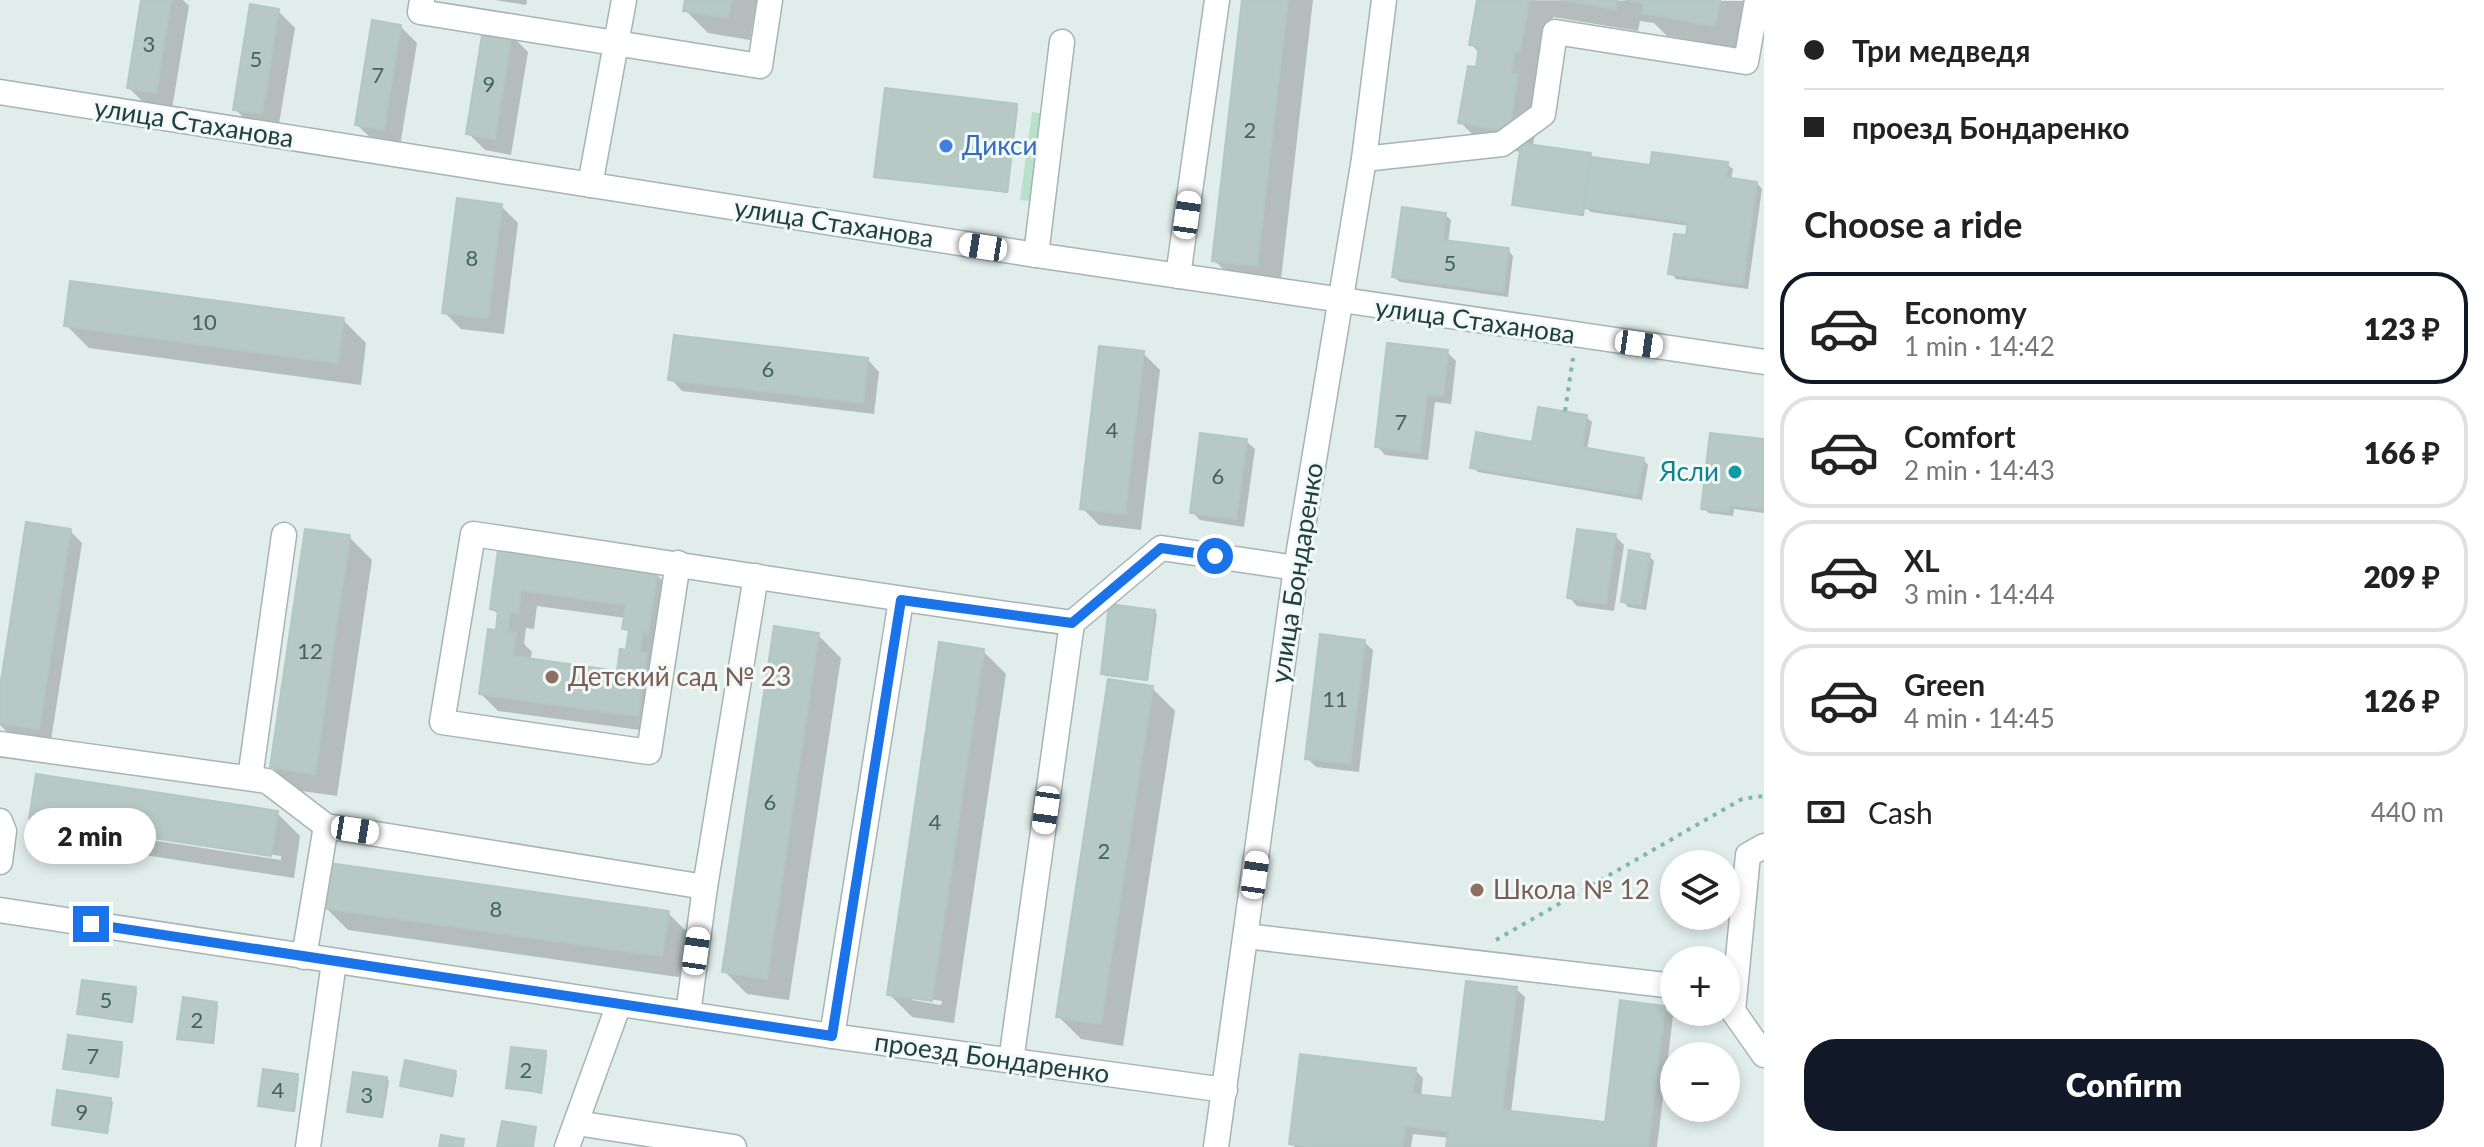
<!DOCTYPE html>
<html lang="en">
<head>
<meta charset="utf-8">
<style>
  :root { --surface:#fff; --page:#f6f6f6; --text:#222; --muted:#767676; --line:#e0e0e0; --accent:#111827 }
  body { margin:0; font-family:Lato,sans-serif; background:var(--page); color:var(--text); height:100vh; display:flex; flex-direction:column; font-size:30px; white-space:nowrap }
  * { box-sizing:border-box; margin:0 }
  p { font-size:26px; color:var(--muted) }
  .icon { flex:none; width:44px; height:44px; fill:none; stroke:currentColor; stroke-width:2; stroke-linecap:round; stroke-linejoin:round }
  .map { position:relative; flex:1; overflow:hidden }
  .panel { display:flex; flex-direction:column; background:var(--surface); width:720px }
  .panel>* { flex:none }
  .banner { display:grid; align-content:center; height:176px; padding:0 40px; background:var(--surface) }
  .tools { position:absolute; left:1660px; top:850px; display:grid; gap:16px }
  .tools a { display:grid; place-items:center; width:80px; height:80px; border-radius:50%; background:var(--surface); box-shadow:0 4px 12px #0003; font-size:40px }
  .end { position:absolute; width:36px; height:36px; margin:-18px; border:10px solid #1a73e8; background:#fff; box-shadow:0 0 0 4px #fff }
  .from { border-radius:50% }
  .bubble { position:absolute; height:56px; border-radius:28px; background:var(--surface); box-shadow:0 4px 12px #0003; font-size:26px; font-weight:800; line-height:56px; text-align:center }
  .car { position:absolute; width:24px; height:48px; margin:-24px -12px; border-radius:10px; box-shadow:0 0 6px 2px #0007; background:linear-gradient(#fff 24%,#345 0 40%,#fff 0 76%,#345 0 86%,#fff 0) }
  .banner b { display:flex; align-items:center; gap:28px; height:76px; font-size:30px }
  .banner b+b { border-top:2px solid var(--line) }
  .banner i { width:20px; height:20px; background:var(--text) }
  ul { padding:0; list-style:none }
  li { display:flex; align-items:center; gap:24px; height:112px; margin:0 16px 12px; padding:0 24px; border:4px solid var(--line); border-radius:32px }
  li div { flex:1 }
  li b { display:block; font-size:30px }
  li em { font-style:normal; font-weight:800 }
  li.current { border-color:var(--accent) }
  li>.icon { width:72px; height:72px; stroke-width:1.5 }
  h2 { padding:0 40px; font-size:36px; line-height:96px }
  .pay { display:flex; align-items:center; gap:20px; height:88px; padding:0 40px; font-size:30px }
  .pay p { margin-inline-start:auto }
  .button { display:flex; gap:16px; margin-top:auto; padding:16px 40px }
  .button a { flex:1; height:92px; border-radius:32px; background:var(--accent); color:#fff; font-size:32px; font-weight:800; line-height:92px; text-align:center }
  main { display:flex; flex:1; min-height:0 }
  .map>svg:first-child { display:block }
  .green { fill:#b8e1ca }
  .shadow { fill:#0003; fill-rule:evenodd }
  .building { fill:#b6c9c4; stroke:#b3c8c3; stroke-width:2; fill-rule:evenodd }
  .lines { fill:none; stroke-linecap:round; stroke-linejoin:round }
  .minor-casing { stroke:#a3b6b3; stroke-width:27 }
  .path { stroke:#7eb5ac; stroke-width:4; stroke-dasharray:4 6; stroke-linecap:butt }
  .minor { stroke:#fff; stroke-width:24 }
  .route { stroke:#1a73e8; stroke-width:10 }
  .shop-dot { fill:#3f7fe0; stroke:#f2f9f7; stroke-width:3 }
  .culture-dot { fill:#0f9aa8; stroke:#f2f9f7; stroke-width:3 }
  .education-dot { fill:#8d6e63; stroke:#f2f9f7; stroke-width:3 }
  .labels { text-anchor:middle; stroke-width:6; stroke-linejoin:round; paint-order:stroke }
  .number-label { font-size:22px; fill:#45625f }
  .street-label { font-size:26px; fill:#1f403d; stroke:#f2f9f7 }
  .shop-label { font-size:26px; fill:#366cbe; stroke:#f2f9f7; text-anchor:start }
  .culture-label { font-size:26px; fill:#0d838f; stroke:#f2f9f7; text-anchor:end }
  .education-label { font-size:26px; fill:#785e54; stroke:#f2f9f7; text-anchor:start }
</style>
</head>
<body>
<main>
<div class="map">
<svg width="1764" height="1147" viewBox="0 0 1764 1147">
  <rect width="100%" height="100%" fill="#e1edea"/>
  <polygon class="green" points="1032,112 1043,114 1031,201 1020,200"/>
  <g class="shadow">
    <polygon points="143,0 183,0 189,6 172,109 146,105 129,88"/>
    <polygon points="495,0 527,0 526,5"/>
    <polygon points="687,0 757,0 750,40 708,33 685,10"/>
    <polygon points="1244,0 1313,0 1280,288 1237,283 1214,260"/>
    <polygon points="1479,0 1746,1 1738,48 1667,36 1654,23 1640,21 1638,31 1553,17 1533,146 1590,154 1592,159 1652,167 1727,164 1733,169 1731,180 1757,183 1762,189 1748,289 1676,279 1671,273 1688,237 1690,226 1591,212 1585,207 1584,216 1515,204 1522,152 1483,145 1460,122 1480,54 1471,44"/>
    <polygon points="278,11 295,28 278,130 252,126 235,109"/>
    <polygon points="400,26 417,43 400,146 374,141 357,125"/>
    <polygon points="511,35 528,52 511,155 485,150 468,133"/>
    <polygon points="1016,105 1018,108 1008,193 876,176"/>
    <polygon points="501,206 518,223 504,334 461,329 444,312"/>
    <polygon points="1445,215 1451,220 1448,243 1508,250 1513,256 1508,297 1400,282 1394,277"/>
    <polygon points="343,320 366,343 361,385 89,348 66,325"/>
    <polygon points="1447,352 1456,361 1451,404 1435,402 1428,460 1385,455 1377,446"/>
    <polygon points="1143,353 1160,370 1141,530 1099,525 1082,508"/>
    <polygon points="868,360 879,372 874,414 682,391 671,379"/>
    <polygon points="1586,417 1592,422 1587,450 1643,459 1648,465 1642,500 1478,472 1472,467 1534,444"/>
    <polygon points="1246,441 1255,449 1244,527 1200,520 1192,512"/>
    <polygon points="1764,441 1764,513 1734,509 1733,516 1709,513 1703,508"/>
    <polygon points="70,531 82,543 51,740 8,733 0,725 0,700"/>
    <polygon points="1615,536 1624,545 1614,611 1577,606 1569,597"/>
    <polygon points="349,537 372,560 337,796 295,790 272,767"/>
    <path d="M500,552L656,574L673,591L655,732L498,711L481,694L500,616L492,609ZM537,606L626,618L624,628L631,634L628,653L619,673L530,661L532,652L524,644L526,628L534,629Z"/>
    <polygon points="1649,556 1654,561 1646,610 1628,607 1623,601"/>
    <polygon points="1154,611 1157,614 1148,681 1105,676 1103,673"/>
    <polygon points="818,635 841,658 789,1000 747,994 724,971"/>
    <polygon points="1364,642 1373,650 1359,772 1316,767 1307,758"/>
    <path d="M983,651L1006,674L954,1023L912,1017L889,994ZM912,996L942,1001L941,1005L912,1000Z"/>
    <polygon points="1152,688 1175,711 1123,1046 1081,1039 1058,1016"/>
    <path d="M277,813L300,836L294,878L54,841L31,818ZM54,821L281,856V860L54,825Z"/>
    <polygon points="325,907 668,913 691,936 685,978 348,930"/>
    <polygon points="135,989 137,991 133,1023 79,1013"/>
    <polygon points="1516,989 1525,997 1511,1113 1607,1125 1664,1008 1673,1016 1657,1147 1448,1147 1449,1138 1413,1134 1411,1147 1295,1147 1291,1143 1415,1070 1423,1078 1421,1097 1454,1101"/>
    <polygon points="216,1004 218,1006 214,1044 179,1038"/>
    <polygon points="121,1044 123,1046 119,1078 65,1069"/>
    <polygon points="545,1053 547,1055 542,1094 508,1087"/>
    <polygon points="455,1072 457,1075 453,1097 402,1085"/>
    <polygon points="297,1076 299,1078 295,1112 261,1105"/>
    <polygon points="386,1079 389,1081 383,1118 349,1111"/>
    <polygon points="110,1100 113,1102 108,1134 55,1125"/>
  </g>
  <g class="building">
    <polygon points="141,0 171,0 156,93 127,88"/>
    <polygon points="685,0 731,0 728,18 683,11"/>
    <polygon points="1242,0 1288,0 1257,266 1212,261"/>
    <polygon points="1477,0 1529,0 1520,52 1515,51 1511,74 1518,75 1509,132 1458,123 1468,66 1476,67 1479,47 1469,45"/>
    <polygon points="1561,0 1617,0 1616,9"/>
    <polygon points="1625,0 1720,0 1715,26 1642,13 1644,3"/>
    <polygon points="250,4 279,9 262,114 233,110"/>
    <polygon points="372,20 401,25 384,130 355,125"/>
    <polygon points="483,29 512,33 495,139 466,134"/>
    <polygon points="885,88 1017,104 1007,192 874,177"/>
    <polygon points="1521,143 1591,153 1582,215 1512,205"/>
    <polygon points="1652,152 1728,162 1726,177 1757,182 1743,284 1668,274 1674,234 1686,235 1688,222 1584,208 1591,157 1650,165"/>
    <polygon points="457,198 502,204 488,318 442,313"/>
    <polygon points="1402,207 1446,213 1443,240 1509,248 1503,292 1392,277"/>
    <polygon points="70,281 344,318 338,363 64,326"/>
    <polygon points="674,335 868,358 863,403 668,380"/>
    <polygon points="1387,343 1448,350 1443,396 1427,395 1420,453 1375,447"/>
    <polygon points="1099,346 1144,351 1125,514 1080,509"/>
    <polygon points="1538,407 1587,415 1582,447 1644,458 1637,495 1470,468 1476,432 1532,442"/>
    <polygon points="1200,433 1247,439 1236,519 1190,513"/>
    <polygon points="1710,433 1764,439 1764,509 1729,505 1728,512 1701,509"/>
    <polygon points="26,522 71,529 39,729 0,723 0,687"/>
    <polygon points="305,529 350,535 315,774 270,767"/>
    <polygon points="1577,529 1616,534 1606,604 1567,598"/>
    <path d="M498,550L657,572L648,633L642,632L640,652L647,653L638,716L479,694L488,629L496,630L498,611L490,609ZM521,590L626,605L622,629L629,630L626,650L620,649L617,671L513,656L516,633L507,632L510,612L518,614Z"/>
    <polygon points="1629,550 1650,554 1641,605 1621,602"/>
    <polygon points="1109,604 1155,610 1147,680 1101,674"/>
    <polygon points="774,626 819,633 767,979 722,972"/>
    <polygon points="1320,634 1365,640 1350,764 1305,759"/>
    <polygon points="939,642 984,649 932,1001 887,995"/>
    <polygon points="1108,679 1153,686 1101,1024 1056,1017"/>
    <polygon points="36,774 278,811 271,856 29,819"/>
    <polygon points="329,863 669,911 662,956 323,908"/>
    <polygon points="82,980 136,987 131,1022 77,1014"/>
    <polygon points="1466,981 1517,987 1502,1110 1605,1122 1620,1000 1665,1006 1648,1147 1446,1147 1448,1131 1405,1126 1402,1147 1314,1147 1289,1144 1300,1054 1416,1068 1412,1094 1452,1098"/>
    <polygon points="183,997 217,1002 212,1043 177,1039"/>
    <polygon points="68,1035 122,1042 118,1077 63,1069"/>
    <polygon points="511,1047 546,1051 541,1092 506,1088"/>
    <polygon points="405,1060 456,1071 451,1096 400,1086"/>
    <polygon points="263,1069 298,1074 293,1111 258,1106"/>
    <polygon points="353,1072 387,1077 381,1117 347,1112"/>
    <polygon points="57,1090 111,1098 107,1133 52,1125"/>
    <polygon points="502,1121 536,1127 533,1147 497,1147"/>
    <polygon points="441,1135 464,1139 463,1147 439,1147"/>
  </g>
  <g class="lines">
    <g class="minor-casing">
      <g id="minor">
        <polyline points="422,0 420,12 760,66 770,0"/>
        <polyline points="0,92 1036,255 1764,362"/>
        <polyline points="1364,159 1502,144 1543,114 1555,32 1746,62 1757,0"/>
        <polyline points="590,185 624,0"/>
        <polyline points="1036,255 1062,42"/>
        <polyline points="1178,276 1217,0"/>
        <path d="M678,563L649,752L442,722L473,534C673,563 872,596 1072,623L1161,548L1296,568"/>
        <polyline points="0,744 267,781 326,826 705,887 688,1014"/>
        <polyline points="250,778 284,535"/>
        <polyline points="0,821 4,831 0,862"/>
        <polyline points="1764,846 1748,855 1733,1011 1764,1055"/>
        <polyline points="705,887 756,576"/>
        <polyline points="0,910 832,1036 1225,1090"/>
        <polyline points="1246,936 1674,986"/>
        <polyline points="304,957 326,826"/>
        <polyline points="832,1036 901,600"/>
        <polyline points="1011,1061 1072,623"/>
        <polyline points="576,1123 734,1147"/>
        <polyline points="308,1147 334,962"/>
        <polyline points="567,1147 619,1004"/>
        <polyline points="1216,1147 1296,568 1364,159 1384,0"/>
      </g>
    </g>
    <g class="path">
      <polyline points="1565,411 1573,358"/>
      <polyline points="1496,940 1742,799 1764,796"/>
    </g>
    <use href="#minor" class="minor"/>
  </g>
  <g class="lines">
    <polyline class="route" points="91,924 832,1036 901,600 1072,623 1161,548 1215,556"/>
  </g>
  <circle class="shop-dot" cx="946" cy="146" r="8"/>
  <circle class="culture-dot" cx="1735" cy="472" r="8"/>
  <g class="education-dot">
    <circle cx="552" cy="677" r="8"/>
    <circle cx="1477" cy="890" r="8"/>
  </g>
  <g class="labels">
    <g class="number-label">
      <text x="149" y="52">3</text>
      <text x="256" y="67">5</text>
      <text x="378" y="83">7</text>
      <text x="489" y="92">9</text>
      <text x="1250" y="138">2</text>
      <text x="472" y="266">8</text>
      <text x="1450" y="271">5</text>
      <text x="204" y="330">10</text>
      <text x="768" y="377">6</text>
      <text x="1401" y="430">7</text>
      <text x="1112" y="438">4</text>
      <text x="1218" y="484">6</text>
      <text x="310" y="659">12</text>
      <text x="1335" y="707">11</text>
      <text x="770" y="810">6</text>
      <text x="935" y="830">4</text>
      <text x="1104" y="859">2</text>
      <text x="496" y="917">8</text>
      <text x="106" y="1008">5</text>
      <text x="197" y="1028">2</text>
      <text x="93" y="1064">7</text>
      <text x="526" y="1078">2</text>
      <text x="278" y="1098">4</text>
      <text x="367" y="1103">3</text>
      <text x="82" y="1120">9</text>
    </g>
    <g class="street-label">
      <text transform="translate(194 123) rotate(9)" y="9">улица Стаханова</text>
      <text transform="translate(834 223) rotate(9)" y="9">улица Стаханова</text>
      <text transform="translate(1475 321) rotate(8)" y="9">улица Стаханова</text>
      <text transform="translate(1297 573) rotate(-81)" y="9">улица Бондаренко</text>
      <text transform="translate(992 1058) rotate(8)" y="9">проезд Бондаренко</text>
    </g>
    <g class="shop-label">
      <text x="962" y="155">Дикси</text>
    </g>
    <g class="culture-label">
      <text x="1719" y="481">Ясли</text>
    </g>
    <g class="education-label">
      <text x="568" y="686">Детский сад № 23</text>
      <text x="1493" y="899">Школа № 12</text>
    </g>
  </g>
</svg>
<div class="tools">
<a><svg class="icon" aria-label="layers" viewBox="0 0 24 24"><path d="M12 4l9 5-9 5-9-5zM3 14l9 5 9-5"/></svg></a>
<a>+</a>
<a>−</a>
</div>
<i class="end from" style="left:1215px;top:556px"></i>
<i class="end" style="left:91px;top:924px"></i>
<div class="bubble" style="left:24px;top:808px;width:132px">2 min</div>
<i class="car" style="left:1187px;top:215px;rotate:8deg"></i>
<i class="car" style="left:983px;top:247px;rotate:279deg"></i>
<i class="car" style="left:1639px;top:344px;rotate:98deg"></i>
<i class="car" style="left:1046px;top:810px;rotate:188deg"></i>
<i class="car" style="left:355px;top:830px;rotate:99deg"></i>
<i class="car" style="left:1255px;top:875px;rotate:8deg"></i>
<i class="car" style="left:696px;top:951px;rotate:8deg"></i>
</div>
<section class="panel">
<div class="banner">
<b><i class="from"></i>Три медведя</b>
<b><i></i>проезд Бондаренко</b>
</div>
<h2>Choose a ride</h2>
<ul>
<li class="current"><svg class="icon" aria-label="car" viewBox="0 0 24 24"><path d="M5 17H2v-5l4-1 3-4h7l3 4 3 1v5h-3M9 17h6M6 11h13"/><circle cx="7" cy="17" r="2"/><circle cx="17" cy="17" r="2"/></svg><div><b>Economy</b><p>1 min · 14:42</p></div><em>123 ₽</em></li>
<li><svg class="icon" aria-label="car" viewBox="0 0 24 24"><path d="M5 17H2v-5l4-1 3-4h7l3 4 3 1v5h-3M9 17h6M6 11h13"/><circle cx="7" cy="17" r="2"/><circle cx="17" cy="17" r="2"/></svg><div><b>Comfort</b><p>2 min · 14:43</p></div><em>166 ₽</em></li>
<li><svg class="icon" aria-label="car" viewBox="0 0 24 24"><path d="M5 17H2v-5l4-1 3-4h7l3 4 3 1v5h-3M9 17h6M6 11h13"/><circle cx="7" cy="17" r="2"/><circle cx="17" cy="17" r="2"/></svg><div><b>XL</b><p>3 min · 14:44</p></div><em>209 ₽</em></li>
<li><svg class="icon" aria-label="car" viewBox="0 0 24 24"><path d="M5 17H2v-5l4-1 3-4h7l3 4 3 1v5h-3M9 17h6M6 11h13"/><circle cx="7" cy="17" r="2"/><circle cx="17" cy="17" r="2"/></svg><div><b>Green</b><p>4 min · 14:45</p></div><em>126 ₽</em></li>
</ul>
<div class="pay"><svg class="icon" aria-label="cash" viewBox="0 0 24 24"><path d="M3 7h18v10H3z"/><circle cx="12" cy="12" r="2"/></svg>Cash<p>440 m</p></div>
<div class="button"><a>Confirm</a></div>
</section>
</main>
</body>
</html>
